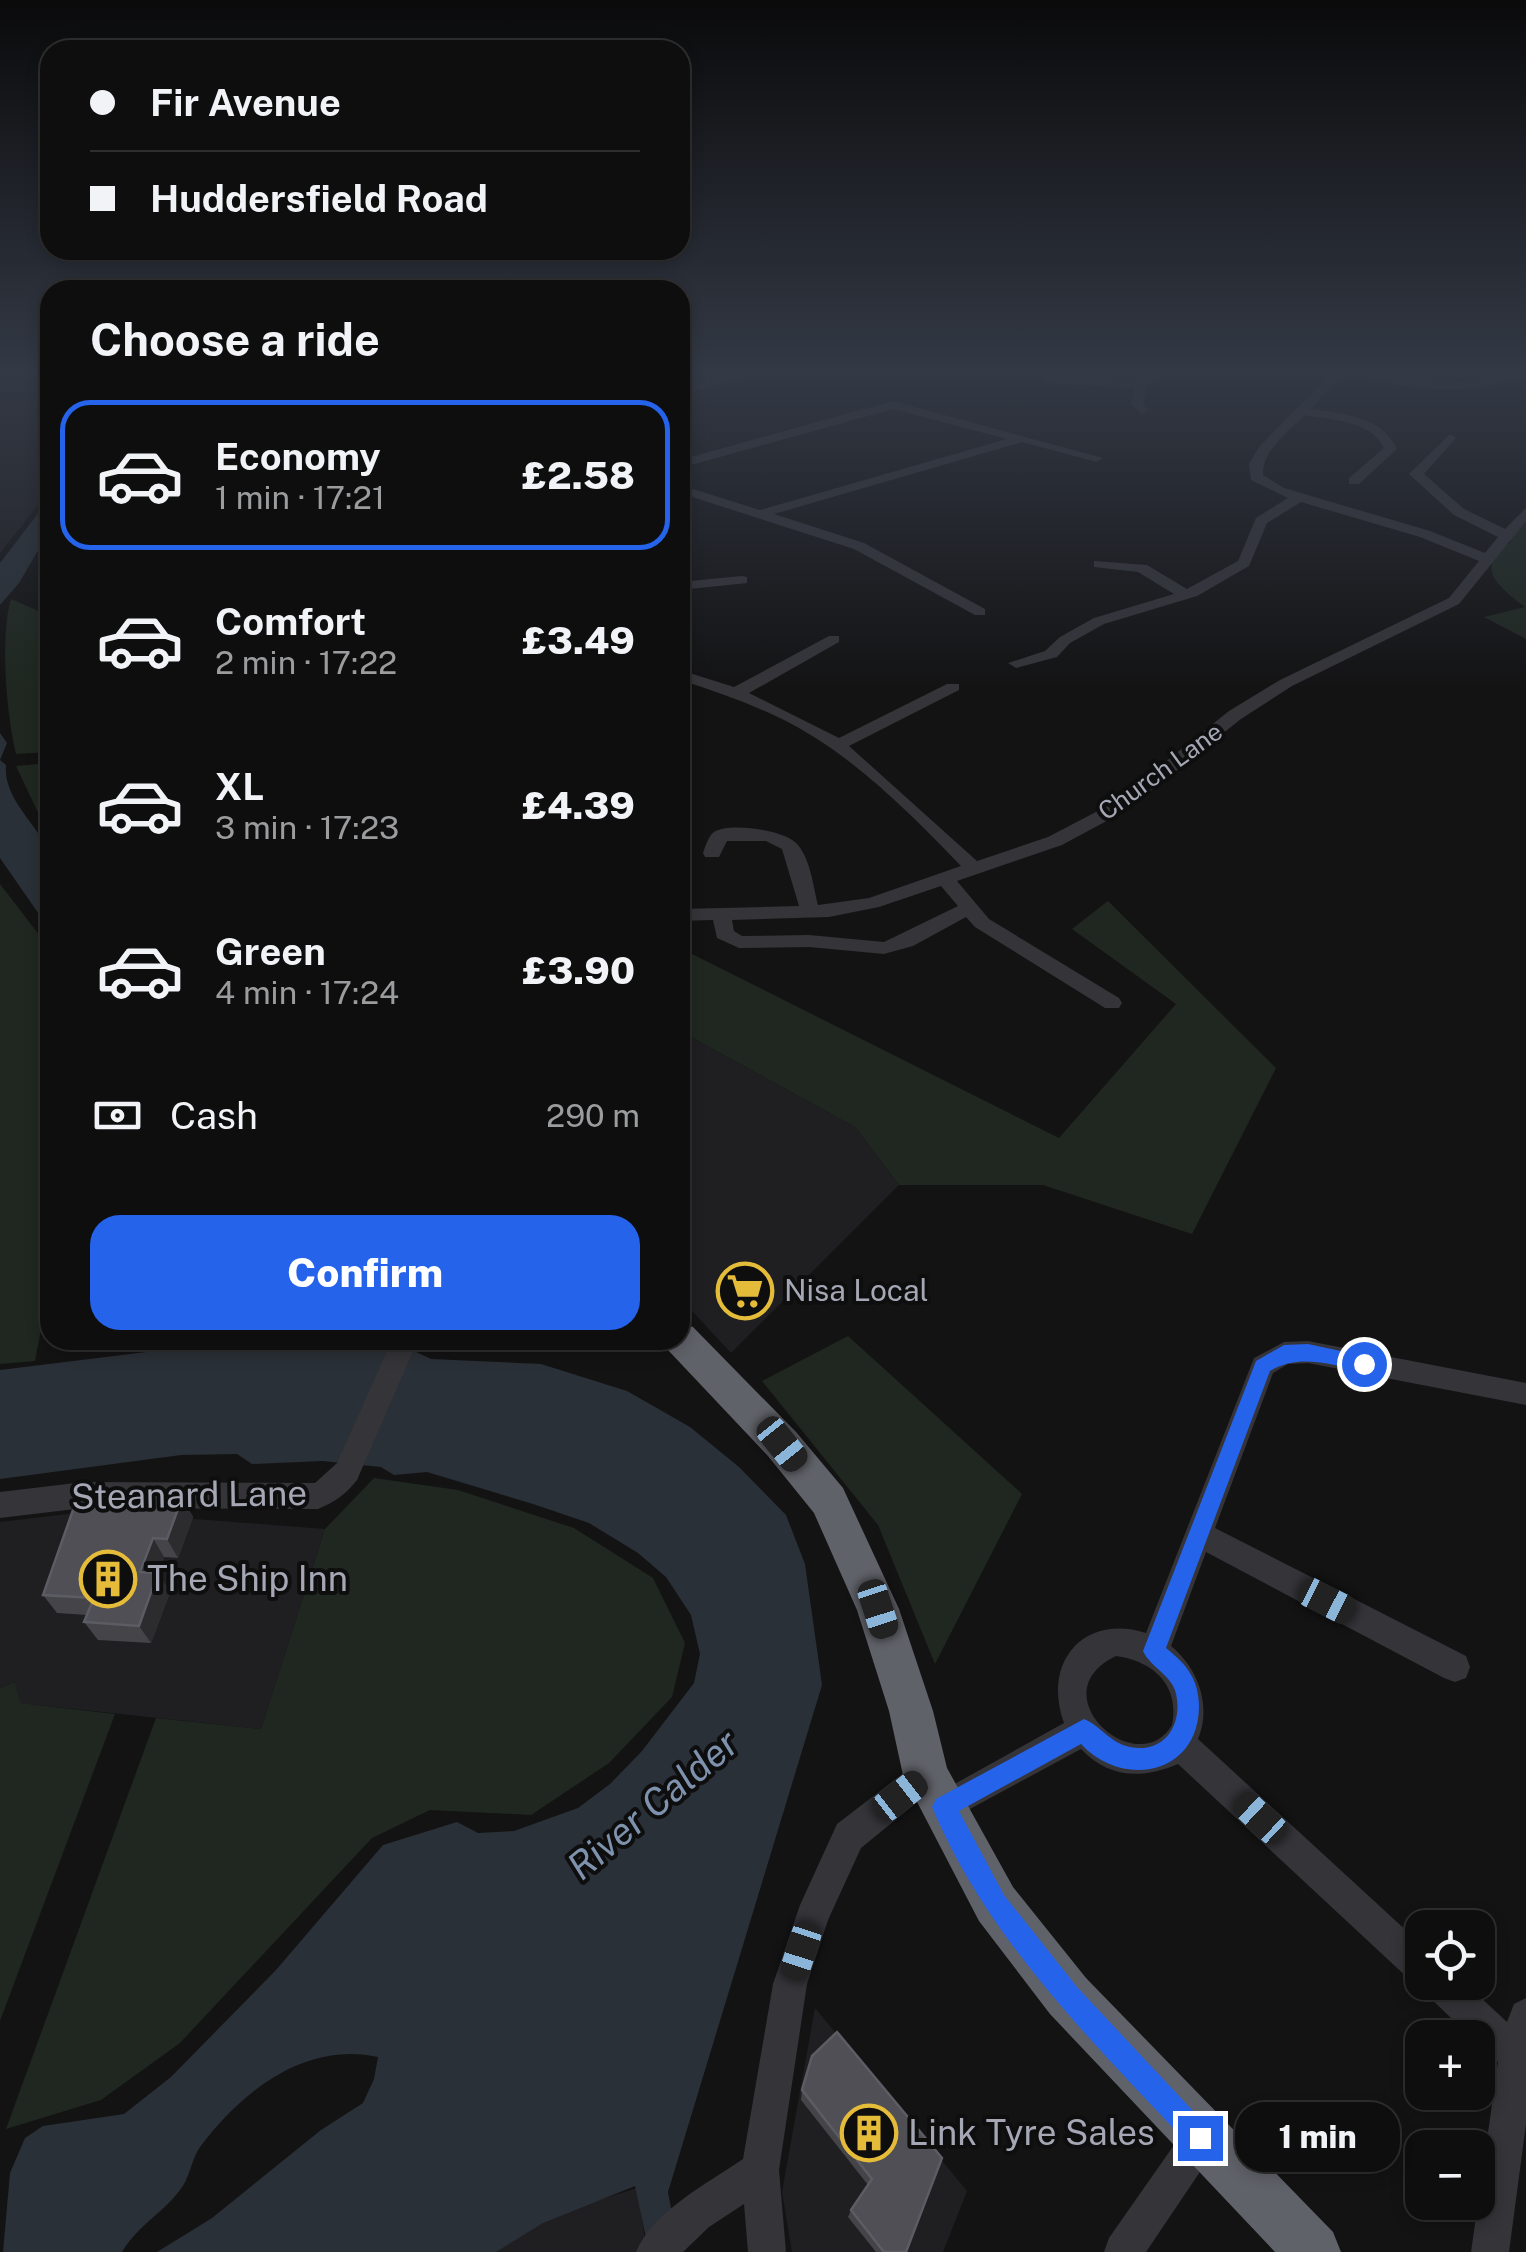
<!DOCTYPE html>
<html lang="en">
<head>
<meta charset="utf-8">
<style>
  :root { --surface:#0e0e0f; --page:#1c1c1d; --text:#f1f3f6; --muted:#9b9c9e; --line:#2e2e2f; --accent:#2563eb }
  body { margin:0; font-family:"Public Sans",sans-serif; background:var(--page); color:var(--text); height:100vh; display:flex; flex-direction:column; font-size:38px; white-space:nowrap }
  * { box-sizing:border-box; margin:0 }
  p { font-size:32px; color:var(--muted) }
  .icon { flex:none; width:55px; height:55px; fill:none; stroke:currentColor; stroke-width:2; stroke-linecap:round; stroke-linejoin:round }
  .map { position:relative; flex:1; overflow:hidden }
  .side { position:absolute; left:40px; top:280px; width:650px; height:1070px; display:flex; flex-direction:column; background:var(--surface); border-radius:30px; box-shadow:0 5px 15px #0003,0 0 0 2px var(--line) }
  .side>* { flex:none }
  .guide { position:absolute; left:40px; top:40px; width:650px; height:220px; border-radius:30px; box-shadow:0 5px 15px #0003,0 0 0 2px var(--line); display:grid; align-content:center; height:220px; padding:0 50px; background:var(--surface) }
  .controls { position:absolute; left:1405px; top:1910px; display:grid; gap:20px }
  .controls a { display:grid; place-items:center; width:90px; height:90px; border-radius:20px; background:var(--surface); box-shadow:0 5px 15px #0003,0 0 0 2px var(--line); font-size:50px }
  .end { position:absolute; width:45px; height:45px; margin:-22px; border:12px solid #2563eb; background:#fff; box-shadow:0 0 0 5px #fff }
  .from { border-radius:50% }
  .bubble { position:absolute; height:70px; border-radius:30px; background:var(--surface); box-shadow:0 5px 15px #0003,0 0 0 2px var(--line); font-size:32px; font-weight:800; line-height:70px; text-align:center }
  .car { position:absolute; width:30px; height:60px; margin:-30px -15px; border-radius:12px; box-shadow:0 0 8px 2px #0007; background:linear-gradient(#222 24%,#8ab4d8 0 40%,#222 0 76%,#8ab4d8 0 86%,#222 0) }
  .guide b { display:flex; align-items:center; gap:35px; height:95px; font-size:38px }
  .guide b+b { border-top:2px solid var(--line) }
  .guide i { width:25px; height:25px; background:var(--text) }
  ul { padding:0; list-style:none }
  li { display:flex; align-items:center; gap:30px; height:150px; margin:0 20px 15px; padding:0 30px; border:5px solid transparent; border-radius:30px }
  li div { flex:1 }
  li b { display:block; font-size:38px }
  li em { font-style:normal; font-weight:800 }
  li.active { border-color:var(--accent) }
  li>.icon { width:90px; height:90px; stroke-width:1.5 }
  h2 { padding:0 50px; font-size:45px; line-height:120px }
  .pay { display:flex; align-items:center; gap:25px; height:110px; padding:0 50px; font-size:38px }
  .pay p { margin-inline-start:auto }
  .action { display:flex; gap:20px; margin-top:auto; padding:20px 50px }
  .action a { flex:1; height:115px; border-radius:30px; background:var(--accent); color:#fff; font-size:40px; font-weight:800; line-height:115px; text-align:center }
  .map>svg:first-child { display:block }
  .built { fill:#1f1f21 }
  .green { fill:#1f2720 }
  .water { fill:#2a3037 }
  .lines { fill:none; stroke-linecap:round; stroke-linejoin:round }
  .minor { fill:#343439; fill-rule:evenodd }
  .highway { fill:#606269; fill-rule:evenodd }
  .wall { fill:#444449 }
  .shaded-wall { fill:#2c2c2f }
  .building { fill:#4f4f55; stroke:#5c5d64; stroke-width:2.5 }
  .route { fill:#2563eb }
  .labels { text-anchor:middle; stroke-width:8; stroke-linejoin:round; paint-order:stroke }
  .far-street-label { font-size:25px; fill:#a5a8b4; stroke:#0e0e0f }
  .poi-label { font-size:30px; fill:#a5a8b4; stroke:#0e0e0f; text-anchor:start }
  .near-street-label { font-size:35px; fill:#a5a8b4; stroke:#0e0e0f }
  .near-poi-label { font-size:35px; fill:#a5a8b4; stroke:#0e0e0f; text-anchor:start }
  .near-water-label { font-size:38px; font-style:italic; fill:#7e92ad; stroke:#0e0e0f }
</style>
</head>
<body>
<div class="map">
<svg width="1526" height="2252" viewBox="0 0 1526 2252">
  <rect width="100%" height="100%" fill="#131314"/>
  <g class="built">
    <polygon points="0,374 50,374 50,490 0,553"/>
    <polygon points="680,1031 855,1127 899,1185 731,1353 680,1298"/>
    <polygon points="92,1511 325,1529 261,1729 19,1703 15,1682 0,1688 0,1522"/>
    <polygon points="815,2008 967,2191 943,2252 792,2252 782,2192"/>
    <polygon points="637,2188 647,2252 433,2252"/>
  </g>
  <g class="green">
    <path d="M1526,519V639L1484,617L1525,607C1501,588 1471,568 1511,542L1509,538Z"/>
    <path d="M11,599L50,616V752L16,754C6,713 0,635 11,599Z"/>
    <polygon points="50,763 50,838 16,766"/>
    <polygon points="0,884 50,949 50,1312 44,1314 35,1361 0,1364"/>
    <polygon points="1108,901 1276,1068 1192,1234 1043,1185 899,1185 855,1127 680,1031 680,948 1059,1138 1176,1004 1072,929"/>
    <polygon points="848,1336 1022,1494 935,1664 878,1525 762,1381"/>
    <polygon points="435,1340 593,1340 569,1346 434,1348"/>
    <polygon points="374,1478 458,1490 574,1528 653,1578 685,1643 672,1697 609,1763 531,1815 430,1810 372,1838 180,2043 101,2100 6,2129 156,1718 261,1729 325,1529"/>
    <polygon points="15,1682 20,1703 115,1714 0,2021 0,1688"/>
  </g>
  <g class="water">
    <polygon points="50,498 50,530 19,583 0,605 0,563"/>
    <path d="M0,733L7,743L0,760L6,765C3,798 35,822 48,850C55,866 50,911 50,930L0,858Z"/>
    <path d="M244,1340H308L336,1346L349,1340H391L431,1359L541,1364L627,1391L690,1427L739,1467L786,1515L805,1564L822,1685L668,2192L679,2252H649L635,2186L543,2223L496,2252H157L212,2218L321,2130L363,2103L374,2079L378,2057C305,2041 241,2092 200,2147C191,2160 190,2178 180,2190C162,2214 139,2224 122,2252H3L10,2173L25,2138L43,2126L124,2114L171,2077L276,1970L383,1845L457,1822L478,1833L514,1831L578,1808L610,1784L642,1751L694,1683L700,1654L691,1615L666,1577L638,1553L589,1523L533,1504L427,1472L394,1475L381,1467L323,1461L252,1464L237,1454L181,1455L0,1479V1370Z"/>
  </g>
  <g class="lines">
    <g class="minor">
      <polygon points="738,374 760,374 680,394 680,386"/>
      <polygon points="1146,374 1158,374 1147,386 1143,404 1148,410 1142,414 1131,404 1134,388 1048,383 1042,379 1048,375 1138,381"/>
      <path d="M1331,374L1342,375L1311,409C1343,414 1382,416 1397,449L1359,484H1349V478L1384,448C1371,420 1331,420 1305,415C1288,432 1262,450 1263,475L1284,488L1430,531L1485,553L1498,537L1454,515L1409,474L1450,434L1456,438L1424,474L1464,509L1505,529L1526,508V521L1459,604L1292,686L1241,719L1127,810L1062,845L957,881L989,919L1119,998L1122,1003L1119,1008H1105L975,927L966,917L913,946L884,954L809,947L739,948L717,938L713,920L680,921V909L799,906L782,849L766,841H727L719,857H705L703,853C705,847 709,835 714,832C730,822 786,830 798,845C811,861 813,886 818,905L869,898L961,866C918,821 863,766 809,734C770,710 724,694 680,680V670L734,687L829,636H839V642L749,693L839,738L947,684H959V690L849,746L977,861L1048,837L1115,802L1229,711L1280,680L1449,598L1479,561L1420,537L1301,502L1267,523L1249,566L1197,596L1104,624L1070,643L1057,657L1016,668L1008,663L1045,651L1060,637L1094,618L1174,594L1138,572L1094,567V561L1147,565L1187,589L1238,561L1256,518L1288,498L1251,480L1249,464L1259,447ZM941,886L958,906L884,942L809,935L742,936L734,931L732,920L829,917L879,907Z"/>
      <path d="M1365,374L1462,382L1521,374C1488,396 1399,393 1365,374Z"/>
      <polygon points="893,401 1103,458 1097,462 1022,442 774,514 864,543 985,609 985,615 975,615 854,549 680,493 680,485 760,510 1007,439 893,409 680,468 680,460"/>
      <polygon points="742,576 747,577 747,583 680,590 680,582"/>
      <path d="M392,1340H418L357,1480C346,1494 335,1502 318,1509L84,1508L0,1518V1492L84,1482L315,1483L337,1463Z"/>
      <path d="M1308,1341L1526,1383V1405L1308,1363L1288,1364L1273,1373L1215,1528L1466,1656L1470,1667L1466,1678L1455,1682L1444,1678L1206,1552L1171,1646C1198,1668 1212,1706 1198,1739L1422,1945V1982H1464L1507,2022L1514,2004L1526,1998V2124L1509,2252H1471L1498,2062L1478,2043V2038H1472L1426,1994L1422,1985L1410,1980L1178,1764C1143,1779 1109,1779 1081,1749L944,1823L933,1818L928,1807L933,1796L1064,1723C1042,1663 1083,1613 1146,1633L1254,1358L1284,1342ZM1116,1656C1153,1661 1180,1685 1172,1725C1138,1783 1037,1694 1116,1656Z"/>
      <path d="M926,1759L937,1764L942,1775L937,1786L861,1848L828,1920L807,1984L779,2170L786,2252H748L744,2204L709,2227L683,2252H636C653,2211 708,2183 743,2159L773,1984L800,1905L837,1824L915,1764Z"/>
      <polygon points="1201,2120 1214,2125 1219,2138 1214,2151 1146,2252 1104,2252 1109,2238 1188,2125"/>
    </g>
    <polygon class="highway" points="680,1323 693,1327 796,1432 843,1488 899,1609 933,1711 947,1768 1013,1887 1086,1978 1333,2232 1341,2252 1275,2252 1050,2014 979,1921 903,1775 889,1711 857,1610 814,1513 768,1456 667,1349 663,1340 680,1340"/>
  </g>
  <g class="wall">
    <polygon points="182,1498 193,1517 178,1558 164,1557 158,1574 170,1592 151,1643 98,1640 84,1622 87,1615 57,1613 43,1595"/>
    <polygon points="837,2032 906,2252 876,2252 848,2217 851,2210 868,2185 801,2100 802,2090"/>
  </g>
  <g class="shaded-wall">
    <polygon points="182,1498 193,1517 178,1558 167,1539"/>
    <polygon points="153,1538 164,1557 158,1574 170,1592 151,1643 139,1626 140,1572"/>
  </g>
  <g class="building">
    <polygon points="79,1493 182,1498 167,1539 153,1538 140,1572 158,1573 139,1626 84,1622 94,1598 43,1595"/>
    <polygon points="837,2032 942,2158 906,2252 884,2252 851,2210 872,2179 802,2090 812,2056"/>
  </g>
  <linearGradient id="sky" x2="0" y2="1"><stop stop-color="#0a0a0b"/><stop offset="0.54" stop-color="#333945"/><stop offset="1" stop-color="#333945" stop-opacity="0"/></linearGradient>
  <rect width="1526" height="689" fill="url(#sky)"/>
  <path class="route" d="M1308,1344L1364,1356L1373,1364L1364,1371C1331,1365 1300,1353 1270,1371L1166,1648C1173,1654 1183,1662 1188,1670C1196,1681 1199,1694 1199,1707C1198,1775 1123,1789 1081,1744L959,1811L1004,1895L1077,1987L1210,2129L1214,2138L1210,2147L1200,2151L1191,2147C1094,2043 988,1941 932,1807L936,1799L1084,1719C1101,1726 1110,1743 1130,1747C1164,1754 1183,1725 1176,1694C1173,1676 1150,1667 1143,1651L1256,1361L1284,1345Z"/>
  <defs>
    <g id="supermarket-ring" transform="scale(2.875)"><circle r="9.5" fill="#0e0e0f" stroke="#e5bb3a" stroke-width="1.5"/><path d="M-6-5.5h2.5l.6 2H6L4.5 2H-2.5L-4.4-4H-6ZM-1.5 3.2a1.3 1.3 0 1 0 .1 0ZM3 3.2a1.3 1.3 0 1 0 .1 0Z" fill="#e5bb3a"/></g>
    <g id="building-ring" transform="scale(2.875)"><circle r="9.5" fill="#0e0e0f" stroke="#e5bb3a" stroke-width="1.5"/><path d="M-4-6H4V6H1V3H-1V6H-4ZM-2.5-4.3h1.7v1.8h-1.7ZM.8-4.3h1.7v1.8H.8ZM-2.5-1h1.7V.8h-1.7ZM.8-1h1.7V.8H.8Z" fill="#e5bb3a"/></g>
  </defs>
  <g fill-rule="evenodd">
    <use href="#supermarket-ring" x="745" y="1291"/>
    <use href="#building-ring" x="108" y="1579"/>
    <use href="#building-ring" x="869" y="2133"/>
  </g>
  <g class="labels">
    <g class="far-street-label">
      <text transform="translate(1160 771) rotate(-36)" y="9">Church Lane</text>
    </g>
    <g class="poi-label">
      <text x="784" y="1301">Nisa Local</text>
    </g>
    <g class="near-street-label">
      <text transform="translate(189 1495) rotate(-1)" y="12">Steanard Lane</text>
    </g>
    <g class="near-poi-label">
      <text x="147" y="1591">The Ship Inn</text>
      <text x="908" y="2145">Link Tyre Sales</text>
    </g>
    <g class="near-water-label">
      <text transform="translate(653 1805) rotate(-40)" y="13">River Calder</text>
    </g>
  </g>
</svg>
<div class="controls">
<a><svg class="icon" aria-label="locate" viewBox="0 0 24 24"><circle cx="12" cy="12" r="6"/><path d="M12 2v4M12 18v4M2 12h4M18 12h4"/></svg></a>
<a>+</a>
<a>−</a>
</div>
<i class="end from" style="left:1364px;top:1364px"></i>
<i class="end" style="left:1200px;top:2138px"></i>
<div class="bubble" style="left:1235px;top:2102px;width:165px">1 min</div>
<i class="car" style="left:782px;top:1444px;rotate:141deg"></i>
<i class="car" style="left:1327px;top:1601px;rotate:117deg"></i>
<i class="car" style="left:878px;top:1609px;rotate:162deg"></i>
<i class="car" style="left:900px;top:1796px;rotate:52deg"></i>
<i class="car" style="left:1260px;top:1818px;rotate:313deg"></i>
<i class="car" style="left:801px;top:1951px;rotate:198deg"></i>
<div class="guide">
<b><i class="from"></i>Fir Avenue</b>
<b><i></i>Huddersfield Road</b>
</div>
<section class="side">
<h2>Choose a ride</h2>
<ul>
<li class="active"><svg class="icon" aria-label="car" viewBox="0 0 24 24"><path d="M5 17H2v-5l4-1 3-4h7l3 4 3 1v5h-3M9 17h6M6 11h13"/><circle cx="7" cy="17" r="2"/><circle cx="17" cy="17" r="2"/></svg><div><b>Economy</b><p>1 min · 17:21</p></div><em>£2.58</em></li>
<li><svg class="icon" aria-label="car" viewBox="0 0 24 24"><path d="M5 17H2v-5l4-1 3-4h7l3 4 3 1v5h-3M9 17h6M6 11h13"/><circle cx="7" cy="17" r="2"/><circle cx="17" cy="17" r="2"/></svg><div><b>Comfort</b><p>2 min · 17:22</p></div><em>£3.49</em></li>
<li><svg class="icon" aria-label="car" viewBox="0 0 24 24"><path d="M5 17H2v-5l4-1 3-4h7l3 4 3 1v5h-3M9 17h6M6 11h13"/><circle cx="7" cy="17" r="2"/><circle cx="17" cy="17" r="2"/></svg><div><b>XL</b><p>3 min · 17:23</p></div><em>£4.39</em></li>
<li><svg class="icon" aria-label="car" viewBox="0 0 24 24"><path d="M5 17H2v-5l4-1 3-4h7l3 4 3 1v5h-3M9 17h6M6 11h13"/><circle cx="7" cy="17" r="2"/><circle cx="17" cy="17" r="2"/></svg><div><b>Green</b><p>4 min · 17:24</p></div><em>£3.90</em></li>
</ul>
<div class="pay"><svg class="icon" aria-label="cash" viewBox="0 0 24 24"><path d="M3 7h18v10H3z"/><circle cx="12" cy="12" r="2"/></svg>Cash<p>290 m</p></div>
<div class="action"><a>Confirm</a></div>
</section>
</div>
</body>
</html>
